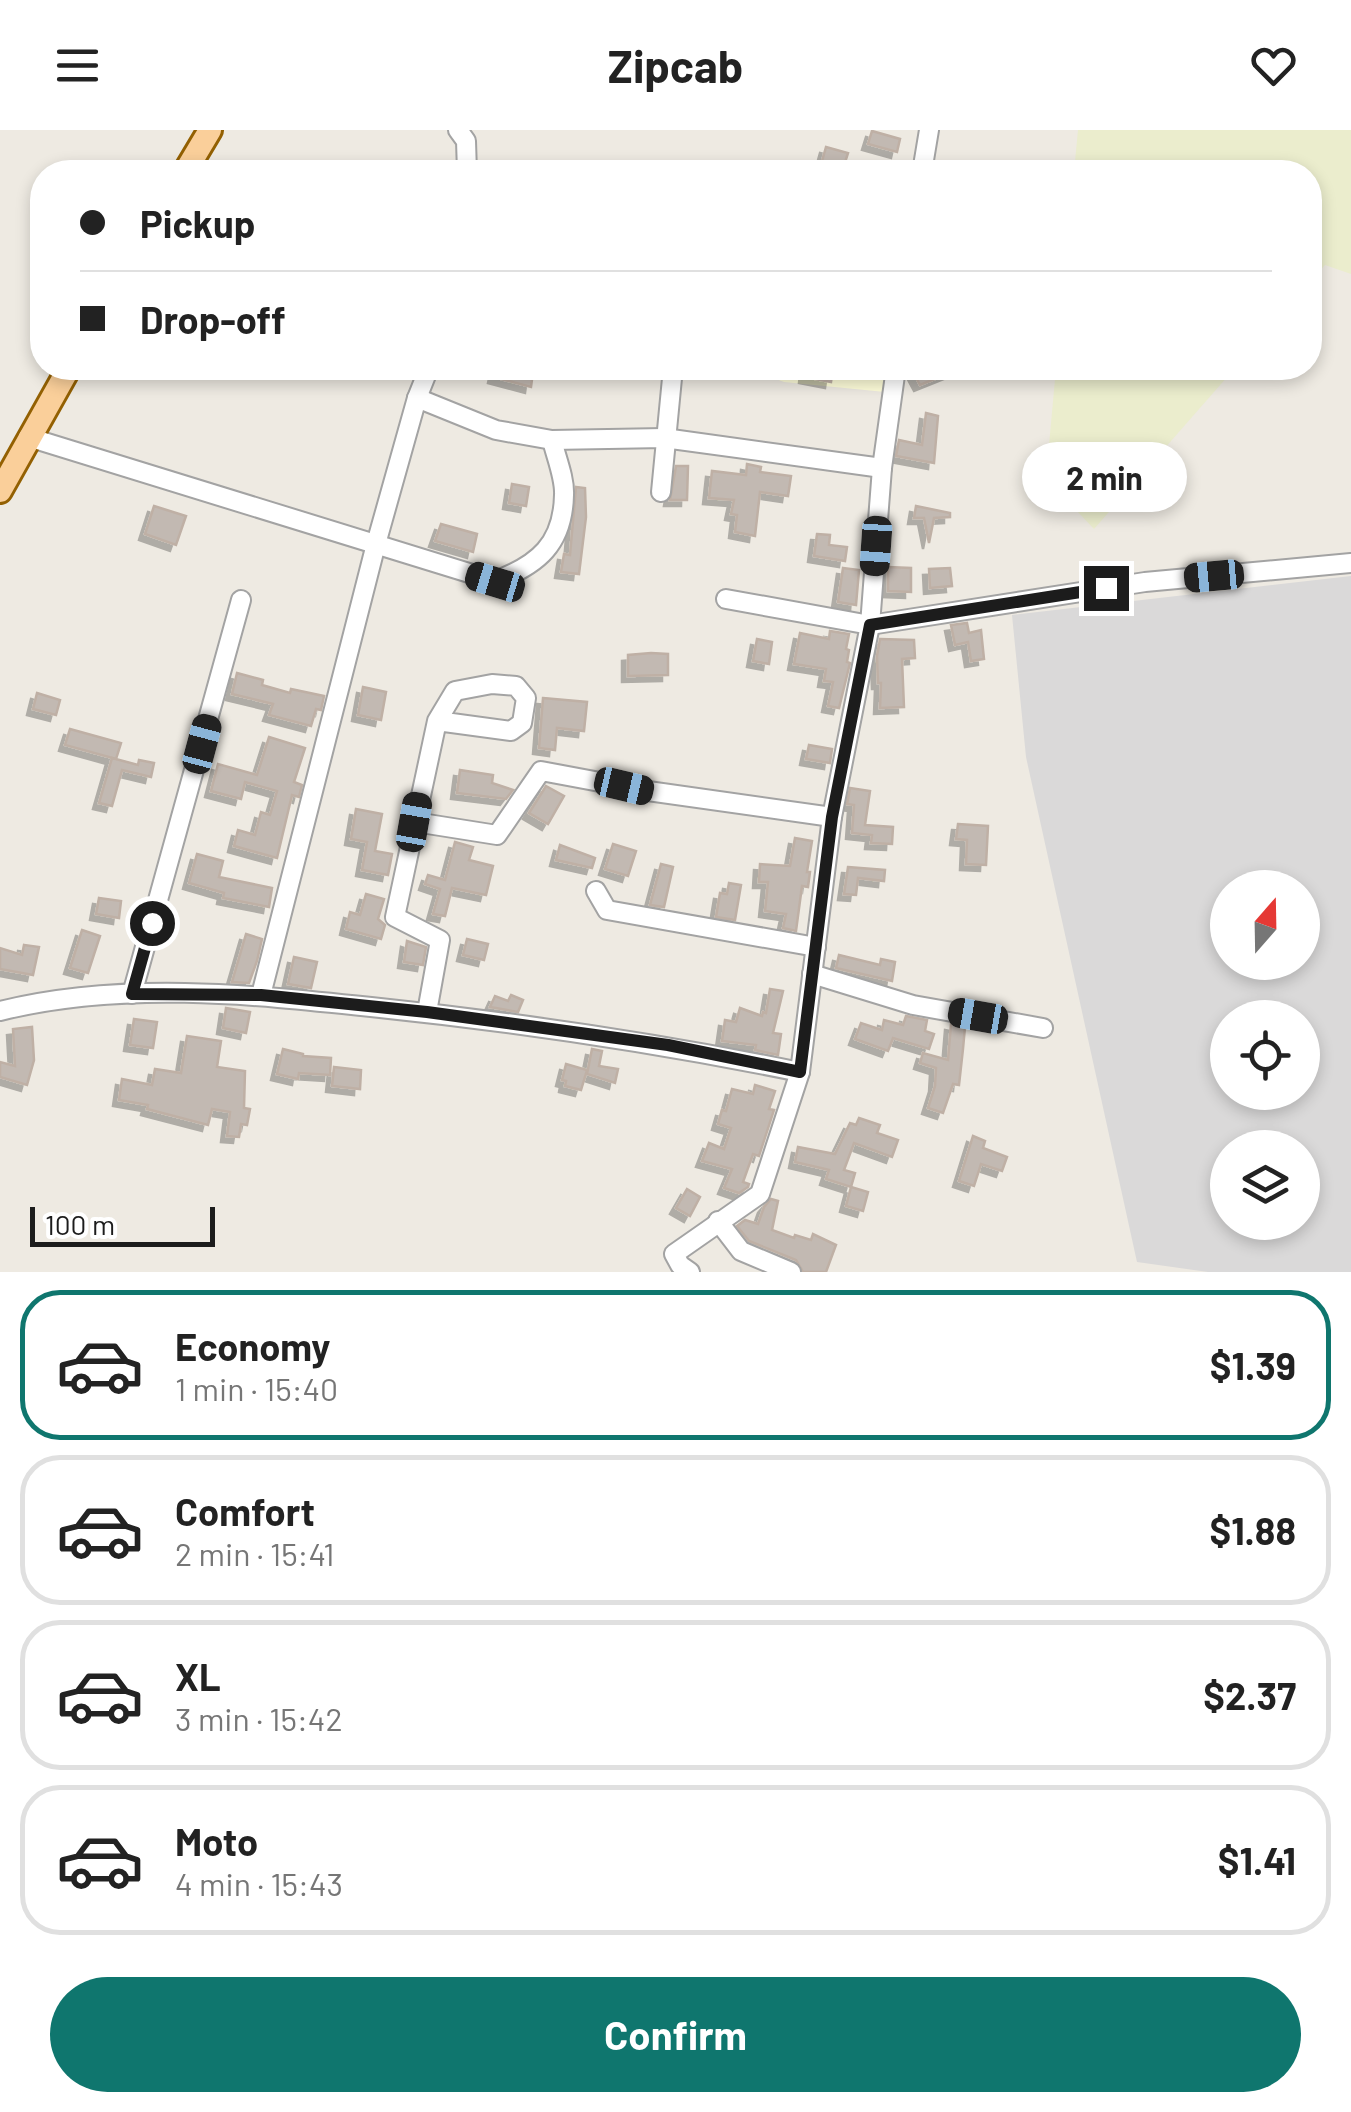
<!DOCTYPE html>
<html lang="en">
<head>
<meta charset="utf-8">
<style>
  :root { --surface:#fff; --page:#f6f6f6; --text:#222; --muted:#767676; --line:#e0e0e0; --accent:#0f766e }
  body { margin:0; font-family:Barlow,sans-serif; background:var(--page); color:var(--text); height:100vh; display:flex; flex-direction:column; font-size:38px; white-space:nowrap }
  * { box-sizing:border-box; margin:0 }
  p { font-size:32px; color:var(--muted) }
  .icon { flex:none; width:55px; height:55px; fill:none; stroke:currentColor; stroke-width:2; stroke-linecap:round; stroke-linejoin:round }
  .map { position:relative; height:1142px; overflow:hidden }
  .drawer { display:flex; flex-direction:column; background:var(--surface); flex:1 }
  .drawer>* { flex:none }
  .guide { position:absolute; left:30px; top:30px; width:1292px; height:220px; border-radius:40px; box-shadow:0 5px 15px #0003; display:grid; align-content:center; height:220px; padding:0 50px; background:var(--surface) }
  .needle { width:65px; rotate:20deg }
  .fabs { position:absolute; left:1210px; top:740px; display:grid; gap:20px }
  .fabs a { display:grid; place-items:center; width:110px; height:110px; border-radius:50%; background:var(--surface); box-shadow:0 5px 15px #0003; font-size:50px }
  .scale { position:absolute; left:30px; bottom:25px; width:185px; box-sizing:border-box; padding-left:10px; border:5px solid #1c1c1c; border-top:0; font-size:28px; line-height:35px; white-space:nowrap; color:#1c1c1c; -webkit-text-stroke:8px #fff; paint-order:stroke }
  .end { position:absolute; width:45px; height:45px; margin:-22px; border:12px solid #1c1c1c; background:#fff; box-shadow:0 0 0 5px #fff }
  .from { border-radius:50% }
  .bubble { position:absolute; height:70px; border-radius:35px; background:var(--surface); box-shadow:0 5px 15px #0003; font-size:32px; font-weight:700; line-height:70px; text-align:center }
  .car { position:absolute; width:30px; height:60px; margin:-30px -15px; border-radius:12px; box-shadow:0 0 8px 2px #0007; background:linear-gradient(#222 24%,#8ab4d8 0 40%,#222 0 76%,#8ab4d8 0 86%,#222 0) }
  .guide b { display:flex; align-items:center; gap:35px; height:95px; font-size:38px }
  .guide b+b { border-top:2px solid var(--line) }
  .guide i { width:25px; height:25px; background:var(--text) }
  ul { padding:18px 0 0; list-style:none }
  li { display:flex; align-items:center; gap:30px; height:150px; margin:0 20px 15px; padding:0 30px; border:5px solid var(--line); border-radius:40px }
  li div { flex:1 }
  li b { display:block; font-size:38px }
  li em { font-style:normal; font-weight:700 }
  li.active { border-color:var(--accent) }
  li>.icon { width:90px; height:90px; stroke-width:1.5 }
  .button { display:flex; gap:20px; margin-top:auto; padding:20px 50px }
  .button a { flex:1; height:115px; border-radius:60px; background:var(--accent); color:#fff; font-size:40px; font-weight:700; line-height:115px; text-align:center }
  header { display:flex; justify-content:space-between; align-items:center; height:130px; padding:0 50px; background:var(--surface); font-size:45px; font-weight:700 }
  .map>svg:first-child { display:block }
  .residential { fill:#dad9d9; fill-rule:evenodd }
  .education { fill:#fffeda }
  .farmland { fill:#ebedcd }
  .building { fill:#c2b9b2; stroke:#bfb0a5; stroke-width:2.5; filter:url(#shadow) }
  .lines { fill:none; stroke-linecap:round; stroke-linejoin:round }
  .minor-casing { stroke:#a3a3a3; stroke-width:22 }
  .major-casing { stroke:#936002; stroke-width:28 }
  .minor { stroke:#fff; stroke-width:18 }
  .major { stroke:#facf9a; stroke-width:22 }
  .route { stroke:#1c1c1c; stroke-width:12 }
</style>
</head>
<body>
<header><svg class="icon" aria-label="menu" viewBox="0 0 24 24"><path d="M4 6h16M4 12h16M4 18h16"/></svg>Zipcab<svg class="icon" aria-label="heart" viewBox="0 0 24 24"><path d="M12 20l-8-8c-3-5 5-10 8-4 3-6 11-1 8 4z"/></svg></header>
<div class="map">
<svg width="1351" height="1142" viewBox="0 0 1351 1142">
  <defs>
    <filter id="shadow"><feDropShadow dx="-6" dy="6" stdDeviation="0" flood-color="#0004"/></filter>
  </defs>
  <rect width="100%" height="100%" fill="#eeeae2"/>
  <path class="residential" d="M1351,446V1142H1208L1137,1132L1026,627L1012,485ZM1228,758H1302V832H1228ZM1228,888H1302V962H1228ZM1228,1018H1302V1092H1228Z"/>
  <polygon class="education" points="747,238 889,238 885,262 784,252"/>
  <g class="farmland">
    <polygon points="1078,0 1351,0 1351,144 1325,135 1310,152 1310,42 1074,42"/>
    <polygon points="1056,238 1235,238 1094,399 1046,348"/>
  </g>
  <g class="building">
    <polygon points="872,1 900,9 897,22 868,14"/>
    <polygon points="826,17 848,23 842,42 819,42"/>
    <polygon points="496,238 533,242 531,257 494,247"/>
    <polygon points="806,238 833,238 831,252 805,247"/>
    <polygon points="911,238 962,238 920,255"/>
    <polygon points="926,283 938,286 934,333 896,326 899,310 922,315"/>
    <polygon points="747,334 761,337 760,342 791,346 788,366 760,362 755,406 735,402 737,385 731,384 734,370 709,368 712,341 746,345"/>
    <polygon points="676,336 688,336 687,370 670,370"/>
    <polygon points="512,354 529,357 526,376 509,373"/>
    <polygon points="576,357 585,358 586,387 579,444 561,442 564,424 570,425"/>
    <polygon points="154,376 186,386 176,415 145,404"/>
    <polygon points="916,376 950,383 950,387 934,388 929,413 924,388 914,388"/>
    <polygon points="441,394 477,404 473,422 435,411"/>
    <polygon points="817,404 830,405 829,415 847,417 845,431 814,426"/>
    <polygon points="888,437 911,438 911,462 888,461"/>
    <polygon points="843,438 859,440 856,475 838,472"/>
    <polygon points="950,438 952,456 930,458 929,439"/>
    <polygon points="967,493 969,503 981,500 984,529 971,531 968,512 955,515 951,495"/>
    <polygon points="830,501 849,504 846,519 849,520 847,532 850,533 839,578 828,576 833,552 824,551 826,539 794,534 800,503 829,509"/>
    <polygon points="757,509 772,512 769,534 753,531"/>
    <polygon points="880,509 914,510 915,528 902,529 904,577 880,578 881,553 878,553 877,526"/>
    <polygon points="651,523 668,524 668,545 628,546 628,525"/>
    <polygon points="237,543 263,550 262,555 290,563 291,559 324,566 321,580 316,579 311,596 269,585 273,574 232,564"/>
    <polygon points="363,557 386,562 381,590 358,585"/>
    <polygon points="37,563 60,570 56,585 33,579"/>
    <polygon points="543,568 587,572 584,601 557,598 555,620 539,618"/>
    <polygon points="70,599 121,613 116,629 65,615"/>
    <polygon points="269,607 305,618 294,652 302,655 299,667 292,665 277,728 234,716 238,700 255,705 261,682 270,685 277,661 245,652 241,669 211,661 218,634 257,645"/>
    <polygon points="809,615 832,619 830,633 806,629"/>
    <polygon points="112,628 138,635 139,630 154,633 151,647 122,640 112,676 99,673"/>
    <polygon points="460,640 493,645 492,653 513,660 506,669 457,663"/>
    <polygon points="546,656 564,666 548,694 529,683"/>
    <polygon points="850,658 870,661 865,695 893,697 892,714 871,713 872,705 852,703 854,675 847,674"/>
    <polygon points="356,679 382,684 375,721 392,724 388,745 362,740 367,712 351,709"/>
    <polygon points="958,694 988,696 986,735 966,734 967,710 956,709"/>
    <polygon points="795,708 812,711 807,742 810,742 808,757 802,756 796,801 783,798 786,784 765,781 768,752 759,752 760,734 790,736"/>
    <polygon points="455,712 473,717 469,730 493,736 486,765 452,758 445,786 433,784 440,759 425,754 428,745 445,750"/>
    <polygon points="613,714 636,721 628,746 605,739"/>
    <polygon points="560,715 595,728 592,738 556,730"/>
    <polygon points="197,724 223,731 219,747 272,758 269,777 223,768 224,763 189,753"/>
    <polygon points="661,734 673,737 664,777 650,775"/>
    <polygon points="848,737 885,740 884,751 858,748 856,765 844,764"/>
    <polygon points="729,753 741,755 735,790 716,787 720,763 727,764"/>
    <polygon points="366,764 384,769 378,789 385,795 381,809 346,799 350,782 360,785"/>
    <polygon points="99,768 121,771 119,788 96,784"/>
    <polygon points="82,800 100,806 88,843 70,838"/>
    <polygon points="246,804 262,809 257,831 249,853 232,852"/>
    <polygon points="467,809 488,814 484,830 463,825"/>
    <polygon points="407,811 426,817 423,835 404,832"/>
    <polygon points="24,815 39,817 33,845 0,839 0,818 22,825"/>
    <polygon points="839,825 880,835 881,829 895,832 892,851 836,838"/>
    <polygon points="294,827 317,832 311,858 288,854"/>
    <polygon points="770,859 783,861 773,903 781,904 778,925 755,920 756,915 722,911 725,890 736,892 740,878 762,886 763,882 766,883"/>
    <polygon points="511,865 523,870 518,882 490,877 495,866 508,871"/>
    <polygon points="226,878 250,882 246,903 223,898"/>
    <polygon points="906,886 927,890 925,901 934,904 929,919 893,908 888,921 855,909 861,893 882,900 884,890 903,895"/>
    <polygon points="134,889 157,892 153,918 130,915"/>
    <polygon points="951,894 965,897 963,919 959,955 953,954 943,983 928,978 935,956 936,938 920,933 923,923 948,930"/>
    <polygon points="32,897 34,930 27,955 0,947 0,932 15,936 13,899"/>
    <polygon points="187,906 221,911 217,937 245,941 244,978 250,979 247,995 241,994 239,1007 227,1006 230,982 212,979 208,995 147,979 148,975 119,970 122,949 152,955 155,939 181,943"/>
    <polygon points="283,919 303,924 303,926 331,928 330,945 299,943 298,949 277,944"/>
    <polygon points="592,919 602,921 599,936 618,939 615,953 587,944"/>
    <polygon points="566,934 587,940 581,960 565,956 566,951 562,950"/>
    <polygon points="334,937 361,940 360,959 332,956"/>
    <polygon points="755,955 775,961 769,979 774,980 759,1026 753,1024 743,1052 749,1054 748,1057 739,1063 724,1058 732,1039 702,1031 709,1013 724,1019 731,998 718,994 722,980 726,981 732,959 753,964"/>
    <polygon points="859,988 880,995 877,1003 898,1010 892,1027 854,1013 844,1040 855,1043 851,1057 826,1049 829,1040 795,1032 798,1017 835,1024 850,993 856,995"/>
    <polygon points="973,1006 985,1011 983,1018 1007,1027 1002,1041 981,1034 974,1056 959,1051"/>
    <polygon points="851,1057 868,1062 863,1081 846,1076"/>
    <polygon points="687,1059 700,1067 690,1086 676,1078"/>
    <polygon points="771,1069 778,1071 772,1100 794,1108 795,1105 811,1110 813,1104 836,1115 826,1142 803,1142 796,1130 749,1111 737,1096 745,1090 758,1094 764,1077"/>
  </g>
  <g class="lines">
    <g class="minor-casing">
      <g id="minor">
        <polyline points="458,0 466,11 467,42"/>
        <polyline points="922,42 929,0"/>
        <polyline points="417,268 496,300 552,310 664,308 882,338"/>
        <path d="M28,307L495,451C538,435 563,414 564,365C565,348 556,327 552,310"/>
        <polyline points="661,362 673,238"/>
        <polyline points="726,469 870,495 1145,452 1351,433"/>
        <polyline points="415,692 497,705 541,641 648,661 832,687"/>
        <polyline points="596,761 607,780 816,817"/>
        <polyline points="812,844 913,875 1043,898"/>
        <polyline points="132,864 241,470"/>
        <polyline points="261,865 376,414 417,268 429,238"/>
        <path d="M0,881C120,851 249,864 371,877C515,892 658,913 800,942"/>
        <polyline points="427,882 440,810 395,787 437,591 455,561 492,554 516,556 526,568 522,593 511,601 437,591"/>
        <polyline points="718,1091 741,1121 791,1142"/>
        <polyline points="690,1142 680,1135 674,1124 760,1064 800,942 832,687 870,495 882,338 896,238"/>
      </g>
    </g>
    <g class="major-casing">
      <g id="major">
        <polyline points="185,42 210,0"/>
        <polyline points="0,361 69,238"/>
      </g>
    </g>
    <use href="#minor" class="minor"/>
    <use href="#major" class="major"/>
  </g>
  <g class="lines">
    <polyline class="route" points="152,793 132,864 261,865 427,882 668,915 800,942 832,687 870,495 1106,458"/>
  </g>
</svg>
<div class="fabs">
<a><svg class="needle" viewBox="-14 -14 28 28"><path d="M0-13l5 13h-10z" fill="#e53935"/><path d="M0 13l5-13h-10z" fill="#767676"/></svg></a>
<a><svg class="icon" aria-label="locate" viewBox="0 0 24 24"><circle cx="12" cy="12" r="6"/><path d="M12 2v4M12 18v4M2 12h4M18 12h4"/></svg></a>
<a><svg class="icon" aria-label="layers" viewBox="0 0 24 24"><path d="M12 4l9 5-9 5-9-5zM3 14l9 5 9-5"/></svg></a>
</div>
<div class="scale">100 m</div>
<i class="end from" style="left:152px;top:793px"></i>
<i class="end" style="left:1106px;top:458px"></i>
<div class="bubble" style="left:1022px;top:312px;width:165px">2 min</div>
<i class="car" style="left:876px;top:416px;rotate:184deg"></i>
<i class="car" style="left:1214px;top:446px;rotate:265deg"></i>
<i class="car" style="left:495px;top:452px;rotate:287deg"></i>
<i class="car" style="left:202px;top:614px;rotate:15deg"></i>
<i class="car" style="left:624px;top:656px;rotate:103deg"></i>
<i class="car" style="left:414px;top:692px;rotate:10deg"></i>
<i class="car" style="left:978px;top:886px;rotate:280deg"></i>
<div class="guide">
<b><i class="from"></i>Pickup</b>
<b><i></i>Drop-off</b>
</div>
</div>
<section class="drawer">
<ul>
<li class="active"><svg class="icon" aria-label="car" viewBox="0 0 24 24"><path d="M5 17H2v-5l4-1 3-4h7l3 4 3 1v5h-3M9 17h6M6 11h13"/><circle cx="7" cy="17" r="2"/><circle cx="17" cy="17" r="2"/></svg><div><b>Economy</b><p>1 min · 15:40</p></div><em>$1.39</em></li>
<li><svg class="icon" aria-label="car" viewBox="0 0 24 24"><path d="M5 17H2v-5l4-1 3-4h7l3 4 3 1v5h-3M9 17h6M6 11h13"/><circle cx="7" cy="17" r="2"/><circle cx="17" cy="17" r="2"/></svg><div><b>Comfort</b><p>2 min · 15:41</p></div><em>$1.88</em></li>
<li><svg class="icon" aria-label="car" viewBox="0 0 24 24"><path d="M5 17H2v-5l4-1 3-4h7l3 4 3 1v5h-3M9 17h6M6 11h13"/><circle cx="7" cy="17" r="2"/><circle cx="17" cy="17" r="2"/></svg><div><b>XL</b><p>3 min · 15:42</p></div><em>$2.37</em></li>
<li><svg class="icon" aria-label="car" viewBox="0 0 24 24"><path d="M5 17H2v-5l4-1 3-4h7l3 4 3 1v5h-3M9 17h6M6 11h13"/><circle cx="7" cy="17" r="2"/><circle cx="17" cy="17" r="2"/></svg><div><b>Moto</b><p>4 min · 15:43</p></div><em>$1.41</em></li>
</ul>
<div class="button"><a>Confirm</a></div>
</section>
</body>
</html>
